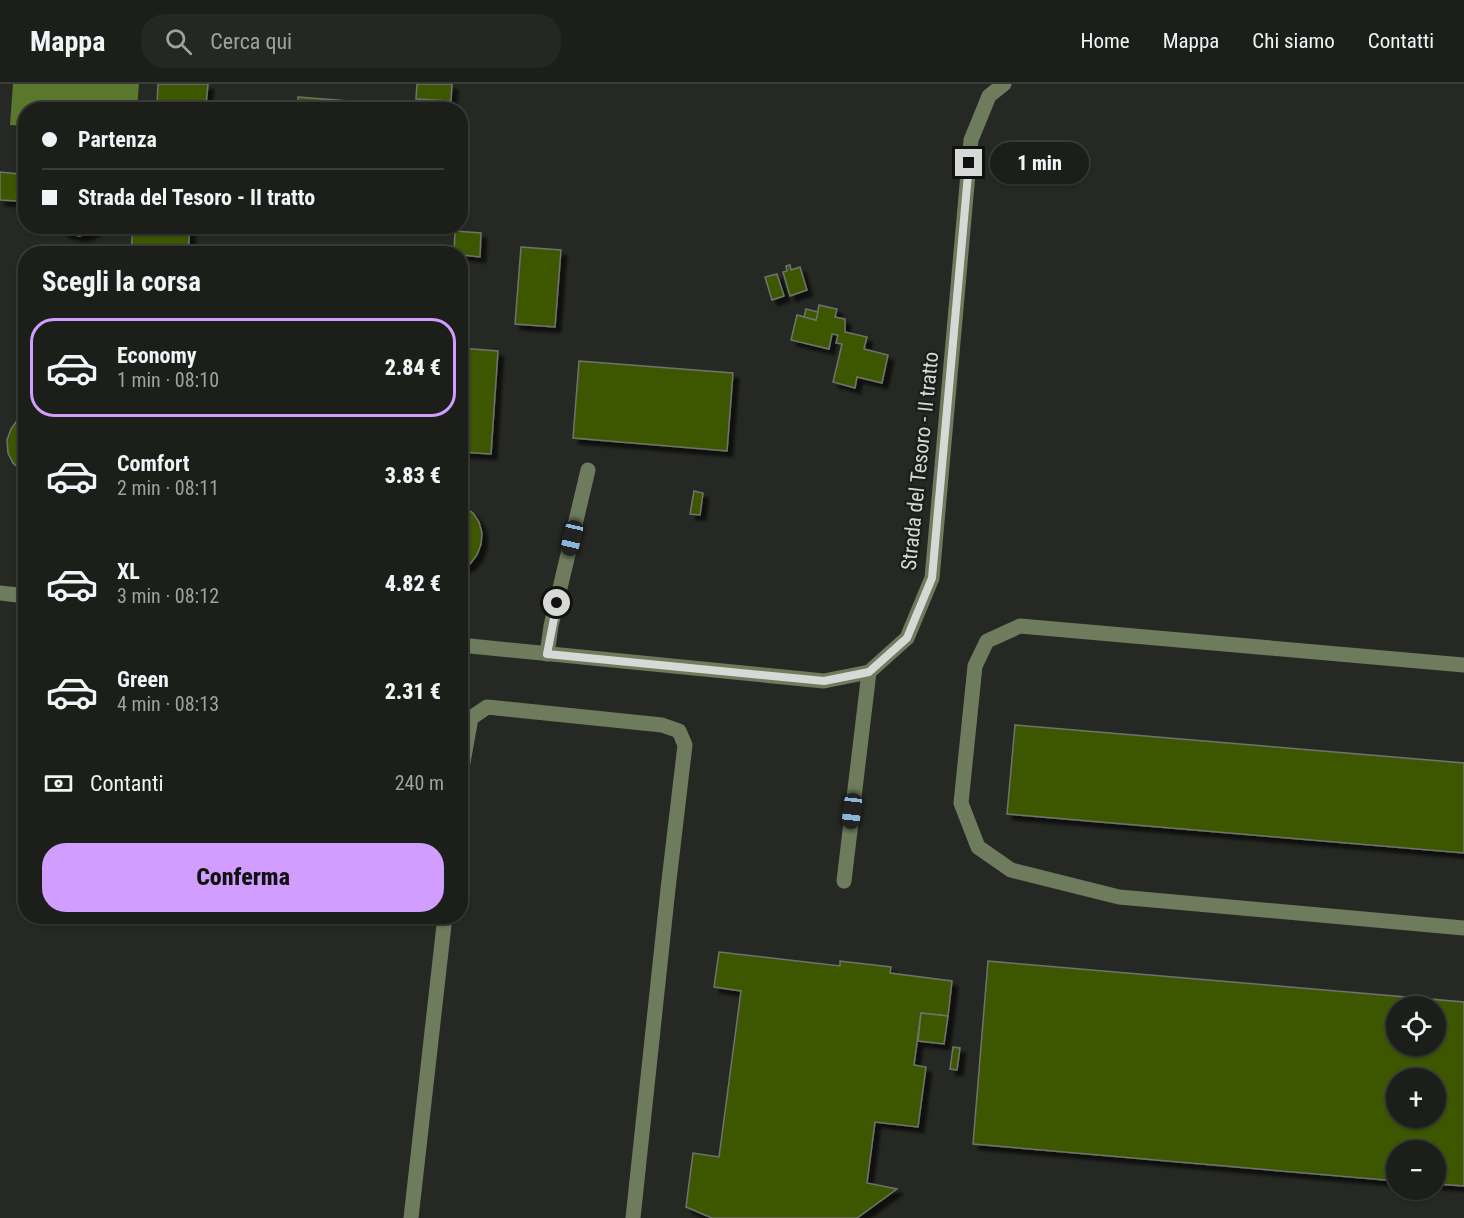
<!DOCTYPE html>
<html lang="it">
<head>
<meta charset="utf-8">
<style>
  :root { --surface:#1c1e1a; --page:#252723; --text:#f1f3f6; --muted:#a0a2a2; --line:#3a3c39; --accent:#d19dfe }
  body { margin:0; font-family:"Roboto Condensed",sans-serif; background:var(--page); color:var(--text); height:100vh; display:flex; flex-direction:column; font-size:22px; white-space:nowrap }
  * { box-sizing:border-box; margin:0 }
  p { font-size:20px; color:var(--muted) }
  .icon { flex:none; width:33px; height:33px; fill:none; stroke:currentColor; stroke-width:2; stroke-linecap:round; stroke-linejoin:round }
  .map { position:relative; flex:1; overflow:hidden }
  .sheet { position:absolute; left:18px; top:162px; width:450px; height:678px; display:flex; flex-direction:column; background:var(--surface); border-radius:24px; box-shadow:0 2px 4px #0004,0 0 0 2px var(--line) }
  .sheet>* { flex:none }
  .top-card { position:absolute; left:18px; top:18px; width:450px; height:132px; border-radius:24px; box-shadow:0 2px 4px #0004,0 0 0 2px var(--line); display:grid; align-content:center; height:132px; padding:0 24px; background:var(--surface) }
  .fabs { position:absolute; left:1386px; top:912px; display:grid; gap:12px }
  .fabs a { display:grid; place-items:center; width:60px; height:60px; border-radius:50%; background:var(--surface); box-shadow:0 2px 4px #0004,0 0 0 2px var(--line); font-size:30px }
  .end { position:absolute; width:27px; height:27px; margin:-14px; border:8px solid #d7d9d6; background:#111; box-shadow:0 0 0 3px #111 }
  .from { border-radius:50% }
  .bubble { position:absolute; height:42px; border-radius:21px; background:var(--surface); box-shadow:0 2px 4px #0004,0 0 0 2px var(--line); font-size:20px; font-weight:800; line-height:42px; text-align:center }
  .car { position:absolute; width:18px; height:36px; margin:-18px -9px; border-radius:8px; box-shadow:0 0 4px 2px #0007; background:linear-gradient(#222 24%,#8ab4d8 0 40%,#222 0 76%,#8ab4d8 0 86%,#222 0) }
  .top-card b { display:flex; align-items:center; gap:21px; height:57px; font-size:22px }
  .top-card b+b { border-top:2px solid var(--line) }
  .top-card i { width:15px; height:15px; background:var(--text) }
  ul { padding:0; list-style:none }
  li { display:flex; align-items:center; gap:18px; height:99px; margin:0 12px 9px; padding:0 12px; border:3px solid transparent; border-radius:24px }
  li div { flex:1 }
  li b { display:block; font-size:22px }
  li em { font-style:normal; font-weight:800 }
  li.active { border-color:var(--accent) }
  li>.icon { width:54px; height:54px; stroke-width:1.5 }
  h2 { padding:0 24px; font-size:27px; line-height:72px }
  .pay { display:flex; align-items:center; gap:15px; height:66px; padding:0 24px; font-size:22px }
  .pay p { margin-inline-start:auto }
  .button { display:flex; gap:12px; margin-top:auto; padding:12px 24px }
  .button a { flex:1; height:69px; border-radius:24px; background:var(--accent); color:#111; font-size:24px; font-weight:800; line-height:69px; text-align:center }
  header { display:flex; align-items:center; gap:36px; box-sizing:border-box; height:84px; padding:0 30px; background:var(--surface); border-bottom:2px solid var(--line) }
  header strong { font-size:28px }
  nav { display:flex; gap:33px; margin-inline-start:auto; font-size:21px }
  .search { width:420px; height:54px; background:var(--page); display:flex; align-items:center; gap:15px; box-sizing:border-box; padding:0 21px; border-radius:24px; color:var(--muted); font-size:22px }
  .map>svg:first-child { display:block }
  .water { fill:#5a772e }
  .building { fill:#3c5705; stroke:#70736d; stroke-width:1.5; fill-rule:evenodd; filter:url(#shadow) }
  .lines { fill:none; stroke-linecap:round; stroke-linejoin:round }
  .minor { stroke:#6e7b5d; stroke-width:15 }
  .route { stroke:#d7d9d6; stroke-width:8 }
  .labels { text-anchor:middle; stroke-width:5; stroke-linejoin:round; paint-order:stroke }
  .street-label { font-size:21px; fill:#d7d9d6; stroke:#1c1e1a }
</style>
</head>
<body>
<header>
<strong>Mappa</strong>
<div class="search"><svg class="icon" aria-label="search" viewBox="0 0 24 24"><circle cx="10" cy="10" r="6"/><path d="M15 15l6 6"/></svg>Cerca qui</div>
<nav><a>Home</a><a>Mappa</a><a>Chi siamo</a><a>Contatti</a></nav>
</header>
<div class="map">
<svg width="1464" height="1134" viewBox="0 0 1464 1134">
  <defs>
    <filter id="shadow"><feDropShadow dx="5.5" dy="5.5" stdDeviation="1.5" flood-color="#0009"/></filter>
  </defs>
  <rect width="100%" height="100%" fill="#262823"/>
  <polygon class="water" points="13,0 139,0 137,25 26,26 25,42 10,41"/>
  <g class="building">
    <polygon points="158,0 208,0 206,21 200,21 199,26 164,26 164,22 157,21"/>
    <polygon points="417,0 452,0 451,17 416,15"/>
    <polygon points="298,13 361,18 360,26 297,26"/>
    <polygon points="0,88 19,90 17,117 0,116"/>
    <polygon points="57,142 100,142 88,150 79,152 66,149"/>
    <polygon points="133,142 190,142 188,170 131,170"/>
    <polygon points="455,147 481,149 480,173 454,170"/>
    <polygon points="521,163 561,166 555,243 515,240"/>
    <polygon points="69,164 82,165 90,170 55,170"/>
    <polygon points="790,181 791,186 800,183 807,206 790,212 783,188 787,187 786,182"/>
    <polygon points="777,190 784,212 772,216 765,193"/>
    <polygon points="819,221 837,225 835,233 845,235 845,248 867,253 864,265 888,271 882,299 857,293 855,304 833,298 842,260 836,259 838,251 832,250 829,265 791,256 797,231 816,236"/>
    <polygon points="806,225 818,228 816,236 804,233"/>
    <polygon points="460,264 498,267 491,370 460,368"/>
    <polygon points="579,277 733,289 727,367 573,354"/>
    <polygon points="26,329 26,391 13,379 8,369 7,356 11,345 18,335"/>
    <polygon points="694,407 703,409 700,431 690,430"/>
    <polygon points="460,420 473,429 479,438 482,449 481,460 477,471 470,480 460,485"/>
    <polygon points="1015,641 1464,679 1464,769 1007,730"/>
    <polygon points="719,868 840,882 840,877 891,883 890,889 952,897 948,932 921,929 914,981 926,983 918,1043 875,1038 867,1099 897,1105 857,1134 712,1134 686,1123 693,1069 719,1073 741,907 714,903"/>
    <path d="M988,877L1464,918V1102L1436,1100V1066H1396V1097L973,1060ZM1396,922H1436V962H1396ZM1396,994H1436V1034H1396Z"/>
    <polygon points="921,929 948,932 944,960 918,957"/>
    <polygon points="953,963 960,964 957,986 950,985"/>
  </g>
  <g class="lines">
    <g class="minor">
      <polyline points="0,509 26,512"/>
      <polyline points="460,561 824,597 869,588 907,554 932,494 971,56 989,12 1004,0"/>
      <polyline points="547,570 551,542 588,386"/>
      <polyline points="1464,581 1020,542 987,557 975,582 961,719 978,763 1011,786 1119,813 1464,844"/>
      <polyline points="460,695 471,634 487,623 662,641 679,647 685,661 668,805 633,1134"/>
      <polyline points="844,797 869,588"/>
      <polyline points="411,1134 445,832"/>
    </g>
  </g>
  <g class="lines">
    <polyline class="route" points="557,519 547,570 824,597 869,588 907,554 932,494 969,79"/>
  </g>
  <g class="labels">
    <g class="street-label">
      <text transform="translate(920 377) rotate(-84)" y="7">Strada del Tesoro - II tratto</text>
    </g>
  </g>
</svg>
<div class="fabs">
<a><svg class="icon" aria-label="locate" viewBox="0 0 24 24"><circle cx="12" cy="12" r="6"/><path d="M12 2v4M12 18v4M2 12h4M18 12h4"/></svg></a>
<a>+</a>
<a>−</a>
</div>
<i class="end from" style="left:557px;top:519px"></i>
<i class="end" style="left:969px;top:79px"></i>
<div class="bubble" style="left:990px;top:58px;width:99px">1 min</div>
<i class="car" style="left:572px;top:454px;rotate:193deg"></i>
<i class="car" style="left:852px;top:727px;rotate:187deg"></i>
<div class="top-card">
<b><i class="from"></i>Partenza</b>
<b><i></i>Strada del Tesoro - II tratto</b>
</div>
<section class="sheet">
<h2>Scegli la corsa</h2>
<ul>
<li class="active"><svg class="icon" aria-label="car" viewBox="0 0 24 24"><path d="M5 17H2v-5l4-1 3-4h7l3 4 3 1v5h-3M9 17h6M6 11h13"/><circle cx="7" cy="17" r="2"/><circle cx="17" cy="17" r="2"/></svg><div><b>Economy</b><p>1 min · 08:10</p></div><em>2.84 €</em></li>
<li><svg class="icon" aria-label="car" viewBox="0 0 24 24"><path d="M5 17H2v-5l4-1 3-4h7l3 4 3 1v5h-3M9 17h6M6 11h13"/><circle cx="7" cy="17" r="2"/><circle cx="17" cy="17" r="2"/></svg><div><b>Comfort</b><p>2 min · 08:11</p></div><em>3.83 €</em></li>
<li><svg class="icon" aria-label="car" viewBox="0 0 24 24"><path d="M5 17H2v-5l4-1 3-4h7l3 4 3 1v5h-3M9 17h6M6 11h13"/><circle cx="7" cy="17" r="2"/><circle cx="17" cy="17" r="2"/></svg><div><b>XL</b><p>3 min · 08:12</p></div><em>4.82 €</em></li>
<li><svg class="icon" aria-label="car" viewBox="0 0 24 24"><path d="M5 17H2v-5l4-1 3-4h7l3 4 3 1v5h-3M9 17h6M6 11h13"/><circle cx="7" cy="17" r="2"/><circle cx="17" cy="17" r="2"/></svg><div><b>Green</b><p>4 min · 08:13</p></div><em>2.31 €</em></li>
</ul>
<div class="pay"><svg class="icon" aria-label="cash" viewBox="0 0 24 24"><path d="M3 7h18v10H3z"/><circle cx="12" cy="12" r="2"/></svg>Contanti<p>240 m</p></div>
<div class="button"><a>Conferma</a></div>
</section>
</div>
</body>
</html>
